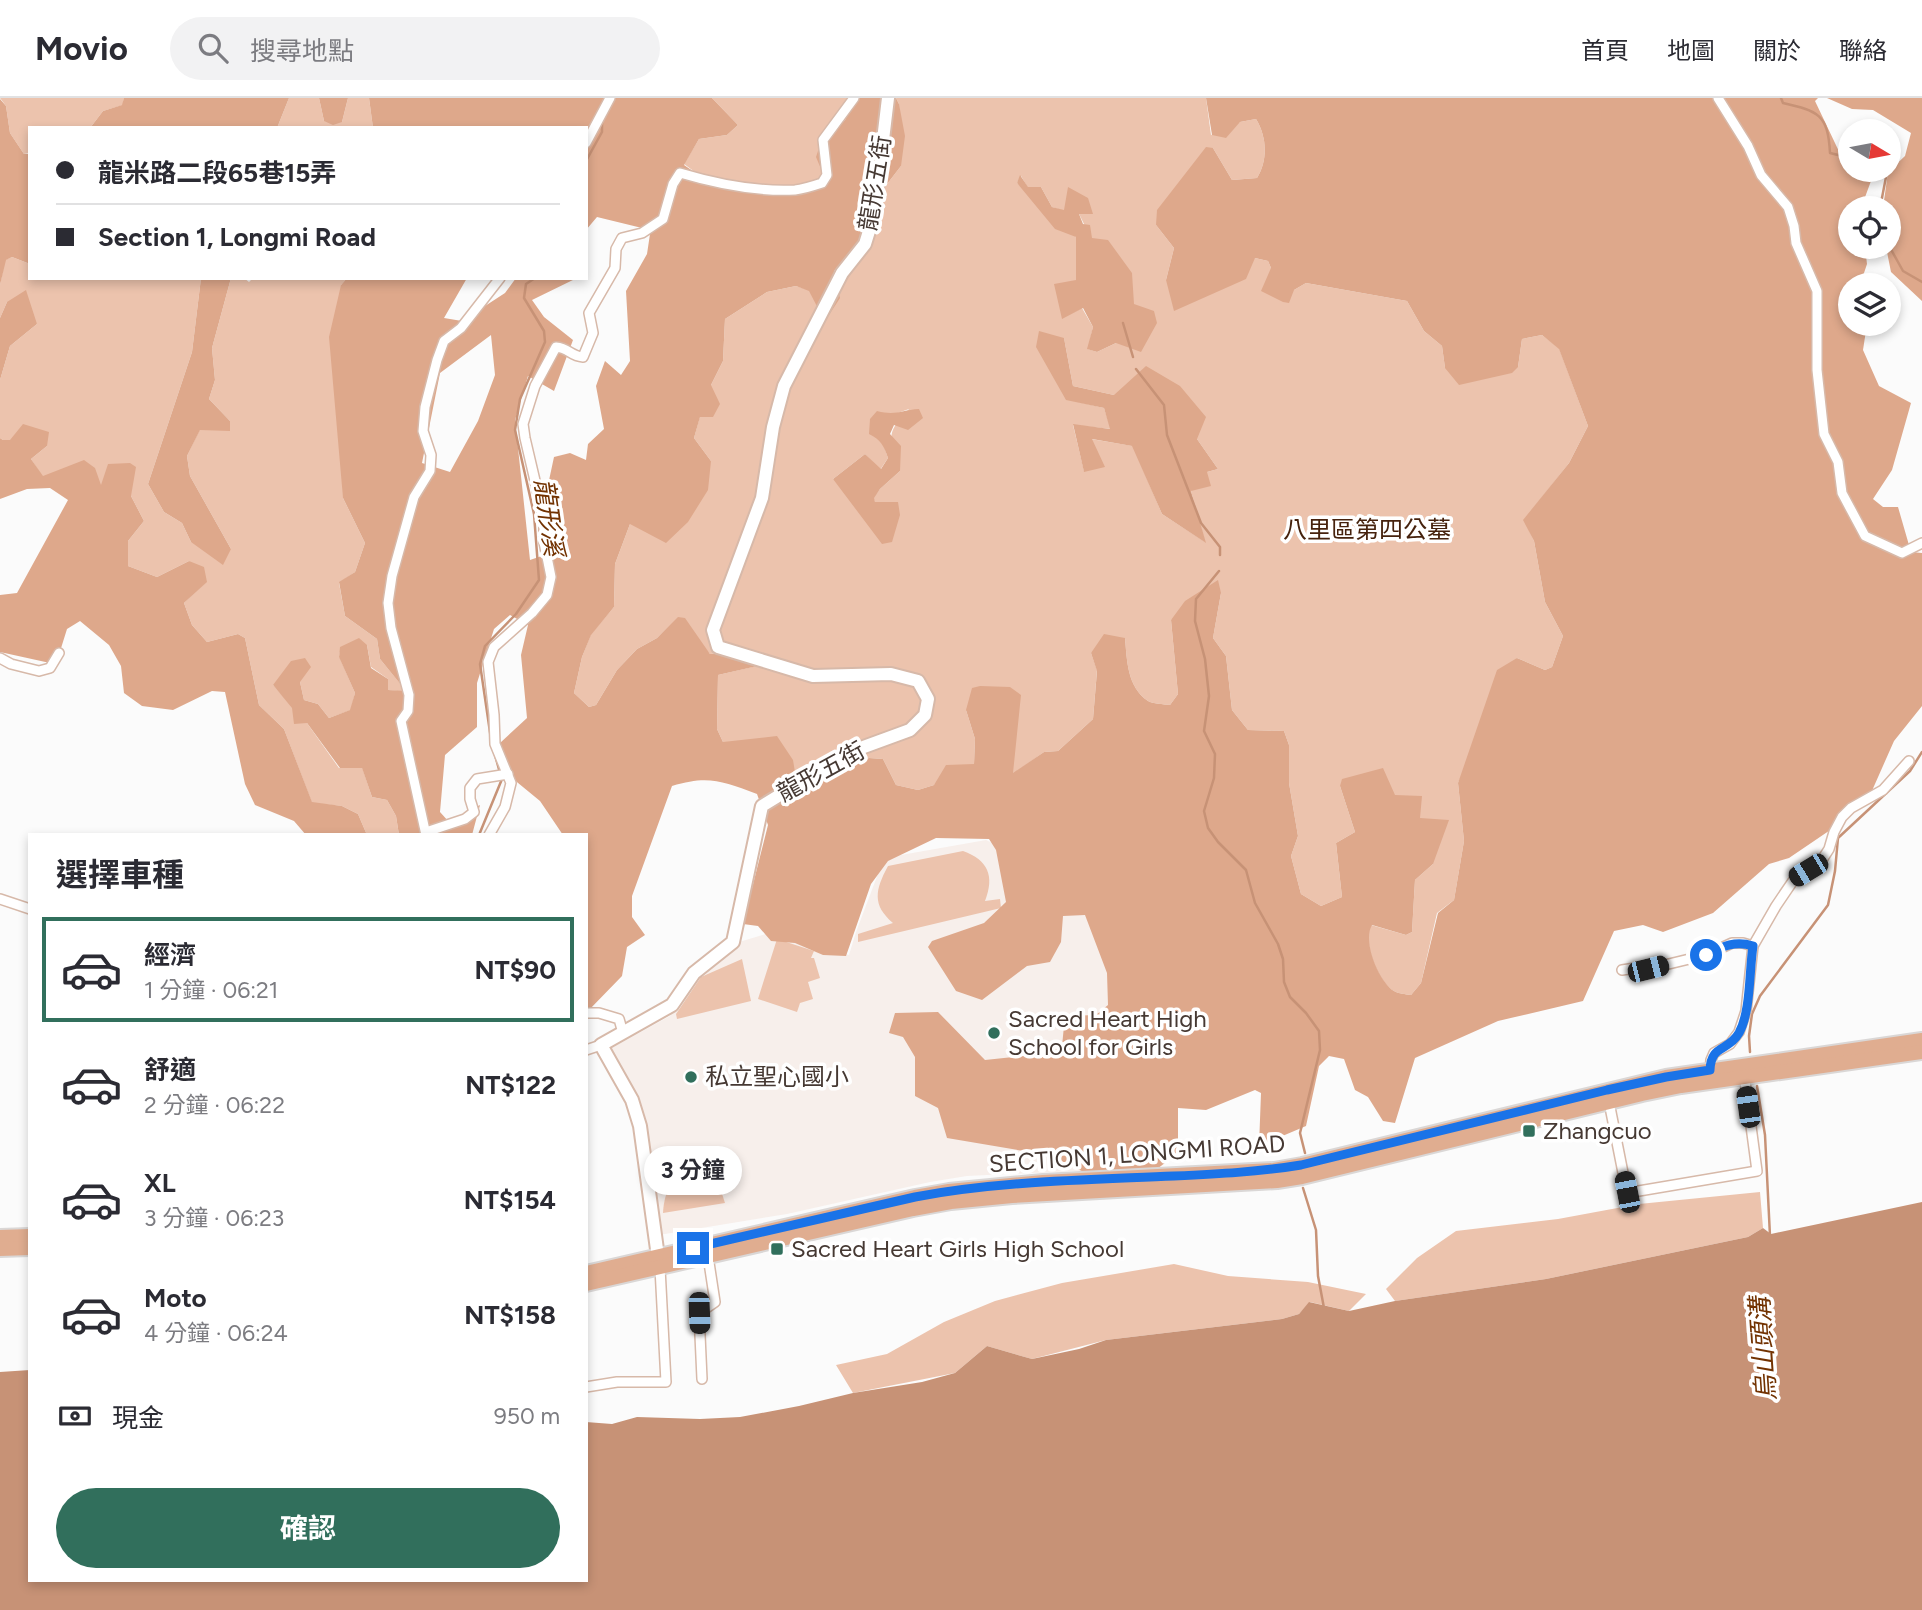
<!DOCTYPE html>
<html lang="zh-TW">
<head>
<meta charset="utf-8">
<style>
  :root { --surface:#fff; --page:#f2f2f3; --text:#2b2b33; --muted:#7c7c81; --line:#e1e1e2; --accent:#316f5c }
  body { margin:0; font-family:Figtree,"Noto Sans TC",sans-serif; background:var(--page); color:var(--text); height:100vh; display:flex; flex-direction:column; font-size:26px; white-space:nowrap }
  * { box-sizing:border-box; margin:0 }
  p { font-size:23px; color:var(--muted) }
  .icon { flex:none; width:38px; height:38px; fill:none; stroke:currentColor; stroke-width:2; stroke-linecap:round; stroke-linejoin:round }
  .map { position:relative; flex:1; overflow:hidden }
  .sheet { position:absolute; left:28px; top:735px; width:560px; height:749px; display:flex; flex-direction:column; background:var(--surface); border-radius:0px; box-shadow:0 4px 10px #0003 }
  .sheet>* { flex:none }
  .banner { position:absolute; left:28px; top:28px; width:560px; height:154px; border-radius:0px; box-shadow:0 4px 10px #0003; display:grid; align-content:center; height:154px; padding:0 28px; background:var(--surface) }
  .needle { width:46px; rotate:100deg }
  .fabs { position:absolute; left:1838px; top:21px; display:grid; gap:14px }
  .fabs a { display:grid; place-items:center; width:63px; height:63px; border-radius:50%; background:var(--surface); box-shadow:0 4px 10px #0003; font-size:35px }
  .end { position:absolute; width:32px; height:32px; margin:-16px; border:9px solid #1a73e8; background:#fff; box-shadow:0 0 0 4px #fff }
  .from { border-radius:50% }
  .bubble { position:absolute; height:49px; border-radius:24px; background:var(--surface); box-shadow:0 4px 10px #0003; font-size:23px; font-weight:700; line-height:49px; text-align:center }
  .car { position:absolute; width:21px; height:42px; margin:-21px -10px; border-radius:9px; box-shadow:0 0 5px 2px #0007; background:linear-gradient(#222 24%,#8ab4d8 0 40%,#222 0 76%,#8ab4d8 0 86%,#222 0) }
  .banner b { display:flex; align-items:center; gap:24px; height:66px; font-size:26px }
  .banner b+b { border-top:2px solid var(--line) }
  .banner i { width:18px; height:18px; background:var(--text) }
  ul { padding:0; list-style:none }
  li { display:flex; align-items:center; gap:21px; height:105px; margin:0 14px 10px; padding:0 14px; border:4px solid transparent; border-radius:0px }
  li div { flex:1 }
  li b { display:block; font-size:26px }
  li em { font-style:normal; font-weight:700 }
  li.selected { border-color:var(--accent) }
  li>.icon { width:63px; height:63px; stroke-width:1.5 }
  h2 { padding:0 28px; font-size:32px; line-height:84px }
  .pay { display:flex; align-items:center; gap:18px; height:77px; padding:0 28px; font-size:26px }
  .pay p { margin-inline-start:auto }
  .action { display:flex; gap:14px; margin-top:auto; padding:14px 28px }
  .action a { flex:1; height:80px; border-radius:42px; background:var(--accent); color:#fff; font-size:28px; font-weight:700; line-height:80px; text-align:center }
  header { display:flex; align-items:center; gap:42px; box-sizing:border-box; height:98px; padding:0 35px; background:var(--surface); border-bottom:2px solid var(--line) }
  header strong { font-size:33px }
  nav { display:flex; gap:38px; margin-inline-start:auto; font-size:24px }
  .search { width:490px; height:63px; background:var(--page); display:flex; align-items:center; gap:18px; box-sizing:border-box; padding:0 24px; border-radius:38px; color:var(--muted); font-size:26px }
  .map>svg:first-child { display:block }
  .built { fill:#f7efeb }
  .green { fill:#ecc3ad; fill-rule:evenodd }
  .forest { fill:#dea88b; fill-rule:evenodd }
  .water { fill:#c79276 }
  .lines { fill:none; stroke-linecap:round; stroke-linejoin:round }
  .stream { stroke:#c79276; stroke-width:2.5 }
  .street-casing { stroke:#d7b9a9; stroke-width:12 }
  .secondary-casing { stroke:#d7b9a9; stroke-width:16 }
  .primary-casing { stroke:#dad7d6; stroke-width:18 }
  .street { stroke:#fff; stroke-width:9 }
  .secondary { stroke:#fff; stroke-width:12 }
  .primary { stroke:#e0ad90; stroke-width:14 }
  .route { stroke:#1a73e8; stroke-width:9 }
  .poi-dot { fill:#316f5c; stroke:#fff; stroke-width:2.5 }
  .labels { text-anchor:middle; stroke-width:7; stroke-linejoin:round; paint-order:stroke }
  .street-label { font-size:24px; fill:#463933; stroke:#fff }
  .park-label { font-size:24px; fill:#46220d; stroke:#fff }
  .poi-label { font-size:24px; fill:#463933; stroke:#fff; text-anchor:start }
  .water-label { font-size:26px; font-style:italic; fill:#723201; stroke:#fff }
</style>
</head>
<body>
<header>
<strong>Movio</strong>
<div class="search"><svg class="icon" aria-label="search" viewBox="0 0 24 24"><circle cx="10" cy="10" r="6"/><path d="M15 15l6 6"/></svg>搜尋地點</div>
<nav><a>首頁</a><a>地圖</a><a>關於</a><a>聯絡</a></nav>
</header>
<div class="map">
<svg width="1922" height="1512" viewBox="0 0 1922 1512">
  <rect width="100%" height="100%" fill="#fbfbfb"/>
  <polygon class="built" points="986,742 1126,807 1095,1072 967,1078 930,1084 787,1116 659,1137 643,1026 610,951 670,918 694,881 736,845 769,835 849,857 856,834 884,760"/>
  <g class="green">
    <polygon points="0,0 124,0 123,7 103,13 90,30 30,30 30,55 24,56 10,35 6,8"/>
    <polygon points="289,0 319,0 324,23 342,24 348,0 369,0 373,30 277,30"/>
    <polygon points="712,0 857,0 845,22 821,44 825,78 815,88 785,92 703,80 684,66 699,41 727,37 738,27"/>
    <path d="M896,0H1206L1211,37L1240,24L1256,21C1267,39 1268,62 1257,80L1232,82L1213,50L1156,127L1174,150L1166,182L1255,160L1268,163L1271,170L1294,192L1306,185L1407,203L1424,233L1442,248L1445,270L1518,269L1522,241L1542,237L1559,250L1588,328L1569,365L1524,422L1534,443L1545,504L1563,538L1552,569L1545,572L1517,560L1458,685L1464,743L1454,802L1437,815L1421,885L1411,897C1405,896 1399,896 1394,893C1378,884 1362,843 1371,827L1406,837L1412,834L1415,782L1433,766L1420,720L1395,698L1340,688L1355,734L1336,745L1342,799L1321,808L1301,796L1291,758L1298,738L1289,685V647L1284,633L1248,632L1232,612L1226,558L1213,540L1221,495L1171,522L1178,596L1170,607C1163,606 1153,606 1148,603C1127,589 1127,562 1125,540L1091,555L1097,572L1093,621L1058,653L1044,654L1013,676L966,612L975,641L974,666L934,687L918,692L896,687L883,661L869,660L797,692L723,644L717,631L718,577L765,566L749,553L710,556L678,520L657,540L637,551L617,572L596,607L589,609L574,595L582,559L591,536L614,509L615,466L630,426L711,363L694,340L700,318L711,287L723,263L725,221L767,194L796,188L809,192L834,173L872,133L884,90L901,68L899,6ZM1021,78L1028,90L1041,89L1052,109L1064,113L1092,116H1079L1091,140L1133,206L1116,245L1097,254L1088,251L1093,229L1082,210L1062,220L1076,182V139L1017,85ZM1064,240L1073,288L1114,297L1197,341L1218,371L1207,374L1191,393L1205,444L1162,416L1133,348L1091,341L1084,373L1073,327L1111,331L1104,310L1066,301ZM909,311C883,338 891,339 900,373L880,391L873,400L875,404L833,381L865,356L880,372L888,360L884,348L880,341L892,317Z"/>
    <polygon points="12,159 30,166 30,180 201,180 192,254 148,386 164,414 182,425 191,444 231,451 190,378 187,358 200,331 230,332 230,323 209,301 215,282 212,250 231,180 244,180 249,184 253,180 347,180 341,187 343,400 365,445 355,474 339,485 345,518 377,541 380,561 407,594 388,592 388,581 371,569 367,547 341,549 339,558 355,595 351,612 329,620 318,606 304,602 300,584 273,587 307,625 339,670 362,669 372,699 387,702 396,718 399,737 367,737 358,716 342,708 312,705 284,631 259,607 245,540 238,536 207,544 192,527 184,505 206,484 189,463 157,479 128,468 128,443 144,423 131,398 101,388 42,378 31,361 47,348 3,342 0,340 0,282 10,248 37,226 7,204 0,220 0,187 5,162"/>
    <path d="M963,753C988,762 995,778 985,803L1000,801L1001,810L858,844V836L893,825C872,807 875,792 888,768Z"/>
    <polygon points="777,841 814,853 811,860 814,860 820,880 808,884 813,901 800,905 797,914 758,901"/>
    <polygon points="742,861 751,903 677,921 676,916 701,879"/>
    <path d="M688,1060L711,1062L725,1105L663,1115C664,1092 674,1078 688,1060Z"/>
    <polygon points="1760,1094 1763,1130 1748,1139 1546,1181 1395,1203 1386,1191 1417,1160 1456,1133 1558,1121 1639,1106"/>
    <polygon points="1174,1166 1228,1178 1308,1184 1366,1196 1349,1213 1310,1204 1299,1216 1282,1221 1106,1242 1032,1261 987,1248 955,1275 853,1295 836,1267 887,1256 944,1224 995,1203 1062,1185"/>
  </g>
  <g class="forest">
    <polygon points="124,0 289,0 277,30 90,30 103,13 122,7"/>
    <polygon points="319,0 348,0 342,24 333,27 324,23"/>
    <path d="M369,0H712L738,27L727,37L699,41L684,67L703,80L785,92L815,88L824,78L816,59L821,44L845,22L857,0H896L899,6L905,38L901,68L884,90L872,133L834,173L840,200L829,217L823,220L809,193L796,188L767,194L725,221L723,263L711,287L720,306L713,319H700L694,340L711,363L708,392L688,424L666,445L630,426L615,466L614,509L591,537L582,559L574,595L589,609L596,607L617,572L637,551L657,540L678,519L685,520L710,556L749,553L766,566L718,577L717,631L723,644L777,638L793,662L798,692L869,660L883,661L896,687L918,692L934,687L946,667L974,666L975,641L966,612L972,590L980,588L1010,589L1021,597L1013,675L1044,654L1058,653L1093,621L1097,573L1091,555L1104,536L1125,540C1127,562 1127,589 1148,603C1153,606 1163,606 1170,607L1178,596L1171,522L1185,503L1218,482L1221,495L1213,540L1226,558L1232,612L1248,632L1284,633L1289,647V685L1298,738L1291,758L1301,796L1321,808L1342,799L1336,745L1355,734L1340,688L1342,681L1383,670L1395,697L1422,698L1420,720L1449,722L1433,766L1415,782L1412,834L1406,837L1372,827C1362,843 1379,884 1394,893C1399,896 1405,896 1411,897L1421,885L1438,815L1454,802L1464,743L1458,685L1497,572L1517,560L1545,572L1552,569L1563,538L1545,504L1534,443L1523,422L1569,365L1588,328L1559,251L1542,237L1522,241L1518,269L1512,275L1459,287L1445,270L1442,248L1424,233L1407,203L1306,185L1294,192L1289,205L1283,204L1261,193L1271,170L1268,163L1255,160L1246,181L1174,213L1166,182L1174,150L1156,127L1157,112L1206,49L1213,50L1232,82L1257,80C1268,62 1267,39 1256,21L1240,24L1226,40L1212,37L1206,0H1818L1815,3L1844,64L1850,66V72H1865L1871,83L1861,110H1850V149H1865L1867,166L1860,187H1850V226H1867L1863,252L1879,288L1911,305L1892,372L1873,401L1883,409H1898L1911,454L1922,455V608L1894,643L1871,695L1845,722L1789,760L1769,766L1713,815L1663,834L1643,827L1614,833L1583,903L1498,923L1415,960L1395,1025L1383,1023L1368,999L1355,992L1344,961L1329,958L1319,968L1306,1028L1259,1048L1261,995L1255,992L1206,1012L1178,1010V1055L1157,1071L1089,1076L1041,1056L947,1040L938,1010L915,998V959L903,939L889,935L895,915L938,914L985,962L1049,955L1062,948L1065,918L1096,917L1108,907L1107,875L1085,817L1063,818L1061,844L1050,864L1027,868L982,902L956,893L928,849L932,843L984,825L1006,804L996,752L989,741L936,740L888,763L871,786L846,858L823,857L795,845L771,843L758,828L743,826L768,727L757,696C722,683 708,677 672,688L632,798V819L645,837L627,849L622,878L588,913L586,912V737H563L540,703L512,680L500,645L527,620L521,557L528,527L510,517L494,531L477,585V629L445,657L440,714L449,724L480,707L472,737H399L396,718L387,702L372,699L362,670H340L307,625L294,626L292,610L273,587L291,563L305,560L311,569L300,584L304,602L318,606L329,620L350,612L355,595L339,559L340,549L359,540L367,547L371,570L388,581V592L406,593L380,561L377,541L345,518L339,484L355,474L365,445L343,400L329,239L341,187L347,180H467L444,220L462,223L505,195L516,180H577L532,202L544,219L573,242L554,293L528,278L515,322L530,462L559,452L548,387L554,359L570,355L586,362L588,346L604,331L596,288L605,263L621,277L630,263L626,193L647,156L650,136L642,130L597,119L586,132V30H373ZM491,237L495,277L478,323L450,374L422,365L440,275Z"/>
    <polygon points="1827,0 1922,0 1922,203 1891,174 1886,149 1888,149 1888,110 1883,110 1888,74 1905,58 1911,35 1873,12 1852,11"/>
    <polygon points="0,1 6,8 10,35 24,56 30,56 30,166 12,159 6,162 0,187"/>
    <polygon points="1020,77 1028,89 1041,89 1052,109 1064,112 1068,89 1088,100 1093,116 1079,116 1083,126 1090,127 1092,140 1108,142 1132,175 1134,206 1154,213 1157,225 1141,254 1116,245 1097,254 1087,251 1093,229 1083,210 1062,221 1054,186 1076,182 1076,139 1055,131 1017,85"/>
    <polygon points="201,180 231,180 212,250 215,282 209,301 230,323 230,333 200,332 187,358 190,378 231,451 223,467 191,444 182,425 164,414 148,386 192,254"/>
    <polygon points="26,192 37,226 10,248 0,282 0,220 7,204"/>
    <polygon points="1039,233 1064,240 1073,288 1114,297 1146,268 1180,288 1206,319 1197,341 1218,371 1207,374 1211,388 1191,393 1206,445 1162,416 1132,348 1092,341 1105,369 1084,374 1073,326 1110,331 1104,310 1066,302 1036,249"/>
    <path d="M919,311L923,320L908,332L894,327L890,336L901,348L900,373L880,391L874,400L875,404H898L900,417L892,444L882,446L833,381L865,356L881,371L888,360C884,348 881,342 869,336L870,321L877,313C896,318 901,312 919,311Z"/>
    <polygon points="23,326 49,334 47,348 31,361 43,378 84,362 95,370 101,387 108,366 130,365 136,369 131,398 144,423 128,443 128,468 157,479 189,463 204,469 207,484 184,505 192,527 207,544 238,536 245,540 259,607 284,631 312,704 342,708 358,716 367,737 306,737 294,723 255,707 245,686 225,594 212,593 173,612 142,608 124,595 121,568 109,547 80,523 67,531 57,563 50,565 0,554 0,497 17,495 68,402 50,390 27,391 0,401 0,340 3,342 10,342"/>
  </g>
  <polygon class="water" points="1922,1104 1922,1512 0,1512 0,1274 30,1272 30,1482 586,1482 586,1324 612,1326 637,1319 700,1321 740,1319 799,1308 853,1295 922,1284 955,1275 987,1248 1032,1261 1079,1251 1106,1242 1282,1221 1299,1216 1309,1204 1349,1213 1395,1203 1546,1181 1748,1139 1763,1130 1771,1136"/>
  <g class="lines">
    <g class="stream">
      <path d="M1781,0L1783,5C1818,13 1828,16 1830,55L1850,60"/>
      <polyline points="586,63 602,34 602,24"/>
      <polyline points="1879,72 1887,74 1880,110"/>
      <polyline points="1888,146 1903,173 1922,184"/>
      <polyline points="1123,225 1133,259"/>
      <polyline points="1136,271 1164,307 1167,337 1201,425 1220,449 1220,457"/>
      <polyline points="1219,473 1196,501 1195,523 1205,561 1209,598 1204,633 1215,656 1214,680 1204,713 1208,730 1218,744 1246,772 1255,805 1278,846 1283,861 1284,884 1290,899 1306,915 1319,933 1320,952 1300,1035 1305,1055"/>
      <polyline points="491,641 480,566 485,548 516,516 539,482 534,416 515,332 520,301 545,244 544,233 524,200 526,186 535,180"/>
      <polyline points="495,657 500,675"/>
      <polyline points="479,737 502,681"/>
      <polyline points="1750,954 1749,938 1752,916 1760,898 1828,807 1835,773 1838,740 1910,673 1922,654"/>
      <polyline points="1757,988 1765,1037 1770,1138"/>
      <polyline points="1303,1090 1316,1132 1318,1178 1324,1210"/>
    </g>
    <g class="street-casing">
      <g id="street">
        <polyline points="1718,0 1748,48 1761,77 1788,109 1794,128 1796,145 1817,193 1817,272 1824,336 1838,364 1842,395 1865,438 1902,455 1922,445"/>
        <polyline points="586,45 610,0"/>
        <polyline points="0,560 11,566 39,573 50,570 59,555"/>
        <polyline points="426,734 465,721 474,714 470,701 470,690 477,681 508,676"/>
        <polyline points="426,737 401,623 408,613 409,597 391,530 388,505 392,478 414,399 430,373 431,357 423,333 425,309 437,262 444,243 461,230 500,180"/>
        <path d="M489,737L505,709L511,685L495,646L494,617L488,564L494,549L532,515L547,497L551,479L544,444V421L525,340L523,326L535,288L556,249C569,250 570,258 583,259L593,235L589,215L615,170L616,151L622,140L642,135L663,121L673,86L680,75C717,86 756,94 795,92C804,91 813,88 822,85L827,77L823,42L854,0"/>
        <polyline points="0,801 30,811"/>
        <polyline points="1622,872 1642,869 1648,871 1706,857 1732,845 1743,845 1753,848"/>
        <polyline points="586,915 599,915 619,921 623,935"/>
        <polyline points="586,952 601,947"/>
        <polyline points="1710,972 1711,962 1714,955 1730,946 1739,934 1746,913 1753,848 1776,808 1795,780 1820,765 1829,751 1834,734 1842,719 1851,710 1883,692 1909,663"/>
        <polyline points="1609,1004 1627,1095 1757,1073 1744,976"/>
        <polyline points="702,1281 699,1215 715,1204 708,1158"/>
        <polyline points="586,1289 617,1284 666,1284 660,1170"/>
      </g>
    </g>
    <g class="secondary-casing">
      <polyline id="secondary" points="659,1166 640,1028 632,1002 601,947 672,907 694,875 733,844 762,708 850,654 910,632 925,617 928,601 918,583 891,576 813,578 718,549 713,532 762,400 773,329 784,288 842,175 865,146 874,117 888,0"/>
    </g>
    <g class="primary-casing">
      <g id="primary">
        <polyline points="0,1139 30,1138"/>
        <polyline points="0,1151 30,1150"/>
        <polyline points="586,1175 915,1099 949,1093 1043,1084 1274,1072 1302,1067 1666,979 1922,942"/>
        <polyline points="586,1186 913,1111 951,1104 1012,1098 1277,1083 1302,1079 1642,996 1681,988 1922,954"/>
      </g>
    </g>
    <use href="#street" class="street"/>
    <use href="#secondary" class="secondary"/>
    <use href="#primary" class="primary"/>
  </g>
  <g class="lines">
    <path class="route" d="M693,1150L915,1099C1000,1083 1088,1082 1174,1078C1217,1076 1259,1074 1301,1067L1607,992L1666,979L1710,972C1711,946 1728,954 1739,935C1751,913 1749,874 1753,848C1734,842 1722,849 1706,857"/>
  </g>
  <g class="poi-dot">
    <circle cx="994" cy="935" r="7"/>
    <circle cx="691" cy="979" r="7"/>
    <rect x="1522" y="1026" width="14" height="14" rx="3.5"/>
    <rect x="770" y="1144" width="14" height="14" rx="3.5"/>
  </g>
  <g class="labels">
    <g class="street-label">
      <text transform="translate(875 85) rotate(-81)" y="8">龍形五街</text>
      <text transform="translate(821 674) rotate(-29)" y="8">龍形五街</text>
      <text transform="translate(1137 1056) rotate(-4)" y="8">SECTION 1, LONGMI ROAD</text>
    </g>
    <g class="park-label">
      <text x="1367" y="440">八里區第四公墓</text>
    </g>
    <g class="poi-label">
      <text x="1008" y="929">Sacred Heart High<tspan x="1008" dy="28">School for Girls</tspan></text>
      <text x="705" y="987">私立聖心國小</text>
      <text x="1543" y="1041">Zhangcuo</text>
      <text x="791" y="1159">Sacred Heart Girls High School</text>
    </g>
    <g class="water-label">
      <text transform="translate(549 419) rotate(82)" y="9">龍形溪</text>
      <text transform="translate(1763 1251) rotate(-94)" y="9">烏山頭溝</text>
    </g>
  </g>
</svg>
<div class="fabs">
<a><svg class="needle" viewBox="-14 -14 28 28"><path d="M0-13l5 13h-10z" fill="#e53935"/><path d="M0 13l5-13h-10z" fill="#7c7c81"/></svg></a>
<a><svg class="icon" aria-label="locate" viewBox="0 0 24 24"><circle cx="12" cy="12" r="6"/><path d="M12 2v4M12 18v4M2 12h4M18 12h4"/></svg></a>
<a><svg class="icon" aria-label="layers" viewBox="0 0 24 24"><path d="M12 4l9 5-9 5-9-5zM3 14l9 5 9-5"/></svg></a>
</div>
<i class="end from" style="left:1706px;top:857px"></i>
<i class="end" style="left:693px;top:1150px"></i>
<div class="bubble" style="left:644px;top:1048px;width:98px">3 分鐘</div>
<i class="car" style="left:1808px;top:772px;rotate:239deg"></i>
<i class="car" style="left:1648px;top:871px;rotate:76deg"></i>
<i class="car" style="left:1748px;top:1009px;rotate:352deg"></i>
<i class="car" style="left:1627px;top:1094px;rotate:349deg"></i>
<i class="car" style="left:699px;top:1215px;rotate:178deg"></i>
<div class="banner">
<b><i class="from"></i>龍米路二段65巷15弄</b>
<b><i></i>Section 1, Longmi Road</b>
</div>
<section class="sheet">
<h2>選擇車種</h2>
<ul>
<li class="selected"><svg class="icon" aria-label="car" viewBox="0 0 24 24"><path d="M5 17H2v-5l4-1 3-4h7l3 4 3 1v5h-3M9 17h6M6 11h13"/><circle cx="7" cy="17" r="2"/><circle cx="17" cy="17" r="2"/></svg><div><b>經濟</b><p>1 分鐘 · 06:21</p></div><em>NT$90</em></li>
<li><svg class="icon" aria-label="car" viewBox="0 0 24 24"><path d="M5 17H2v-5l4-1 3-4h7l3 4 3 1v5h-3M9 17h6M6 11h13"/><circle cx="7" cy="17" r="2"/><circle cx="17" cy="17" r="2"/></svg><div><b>舒適</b><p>2 分鐘 · 06:22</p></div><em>NT$122</em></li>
<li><svg class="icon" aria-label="car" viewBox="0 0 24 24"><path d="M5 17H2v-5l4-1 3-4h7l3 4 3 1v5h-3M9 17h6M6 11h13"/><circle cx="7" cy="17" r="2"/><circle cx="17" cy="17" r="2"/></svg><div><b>XL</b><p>3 分鐘 · 06:23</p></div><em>NT$154</em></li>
<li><svg class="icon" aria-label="car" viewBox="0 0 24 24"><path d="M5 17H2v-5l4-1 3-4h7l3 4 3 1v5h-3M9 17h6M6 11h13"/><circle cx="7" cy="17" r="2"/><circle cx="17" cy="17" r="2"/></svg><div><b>Moto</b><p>4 分鐘 · 06:24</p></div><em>NT$158</em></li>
</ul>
<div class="pay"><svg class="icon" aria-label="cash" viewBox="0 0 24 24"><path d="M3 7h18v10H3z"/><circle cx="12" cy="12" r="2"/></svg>現金<p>950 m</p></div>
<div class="action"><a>確認</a></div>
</section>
</div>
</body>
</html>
